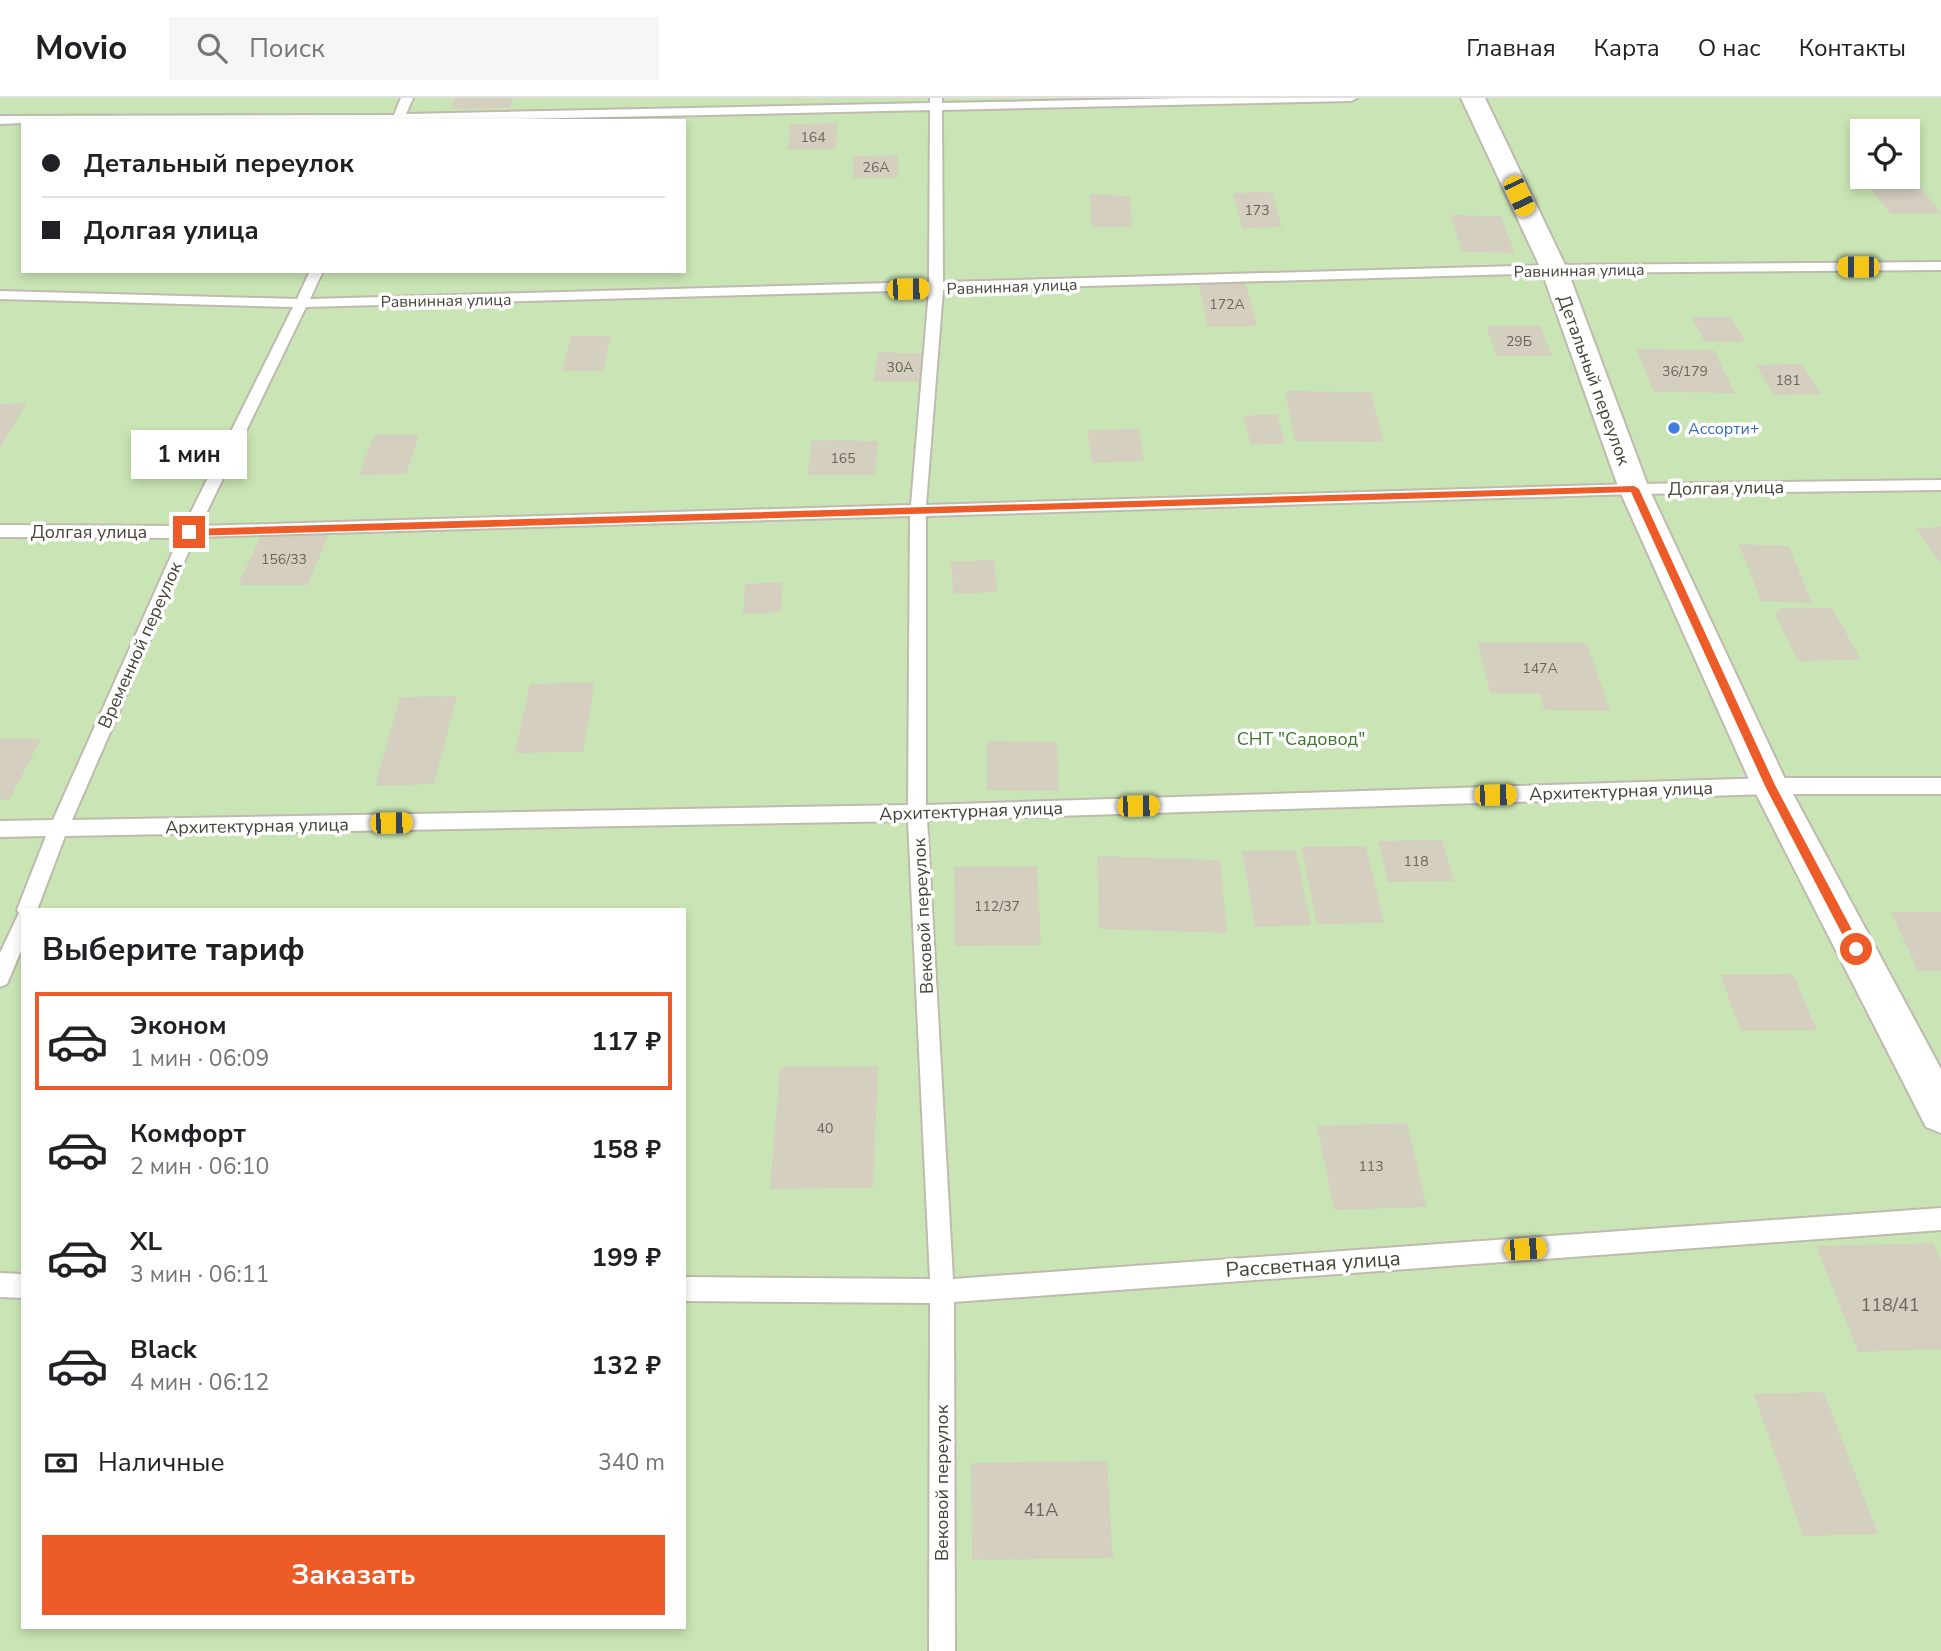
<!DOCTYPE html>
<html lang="ru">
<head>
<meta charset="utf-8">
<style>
  :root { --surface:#fff; --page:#f6f6f6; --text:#202124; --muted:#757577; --line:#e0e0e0; --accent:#ed5b28 }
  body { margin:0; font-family:"Nunito Sans",sans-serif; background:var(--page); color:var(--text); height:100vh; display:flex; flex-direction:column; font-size:26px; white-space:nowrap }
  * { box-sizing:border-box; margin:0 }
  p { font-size:23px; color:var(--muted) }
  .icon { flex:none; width:38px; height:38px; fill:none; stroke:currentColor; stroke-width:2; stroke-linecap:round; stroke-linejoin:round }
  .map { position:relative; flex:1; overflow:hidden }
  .panel { position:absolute; left:21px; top:810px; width:665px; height:721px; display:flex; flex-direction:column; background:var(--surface); border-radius:0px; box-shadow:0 4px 10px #0003 }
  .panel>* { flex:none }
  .top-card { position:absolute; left:21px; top:21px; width:665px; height:154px; border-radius:0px; box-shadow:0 4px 10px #0003; display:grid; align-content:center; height:154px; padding:0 21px; background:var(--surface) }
  .controls { position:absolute; left:1850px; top:21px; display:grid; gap:14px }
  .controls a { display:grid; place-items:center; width:70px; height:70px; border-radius:0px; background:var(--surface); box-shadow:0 4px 10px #0003; font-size:35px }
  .end { position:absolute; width:32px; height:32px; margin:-16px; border:9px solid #ed5b28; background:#fff; box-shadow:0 0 0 4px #fff }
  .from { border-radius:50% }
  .bubble { position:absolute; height:49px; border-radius:0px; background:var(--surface); box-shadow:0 4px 10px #0003; font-size:23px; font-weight:700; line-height:49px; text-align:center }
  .car { position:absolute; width:21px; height:42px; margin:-21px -10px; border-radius:9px; box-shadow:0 0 5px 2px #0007; background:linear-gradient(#f5c518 24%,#345 0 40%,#f5c518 0 76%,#345 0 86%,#f5c518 0) }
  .top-card b { display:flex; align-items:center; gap:24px; height:66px; font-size:26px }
  .top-card b+b { border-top:2px solid var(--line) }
  .top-card i { width:18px; height:18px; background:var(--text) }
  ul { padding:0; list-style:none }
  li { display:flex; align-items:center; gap:21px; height:98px; margin:0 14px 10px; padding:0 7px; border:4px solid transparent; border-radius:0px }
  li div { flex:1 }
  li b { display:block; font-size:26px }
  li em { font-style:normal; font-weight:700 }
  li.active { border-color:var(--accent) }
  li>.icon { width:63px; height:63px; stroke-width:1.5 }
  h2 { padding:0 21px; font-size:32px; line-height:84px }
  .pay { display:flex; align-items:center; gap:18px; height:77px; padding:0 21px; font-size:26px }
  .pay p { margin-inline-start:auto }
  .primary-button { display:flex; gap:14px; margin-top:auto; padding:14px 21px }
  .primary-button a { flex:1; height:80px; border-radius:0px; background:var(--accent); color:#fff; font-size:28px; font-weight:700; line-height:80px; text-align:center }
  header { display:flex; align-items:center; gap:42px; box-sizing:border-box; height:98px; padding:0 35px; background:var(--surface); border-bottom:2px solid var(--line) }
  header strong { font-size:33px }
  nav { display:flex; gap:38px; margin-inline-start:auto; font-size:24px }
  .search { width:490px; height:63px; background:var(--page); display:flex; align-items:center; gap:18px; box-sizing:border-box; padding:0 24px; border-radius:0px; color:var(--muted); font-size:26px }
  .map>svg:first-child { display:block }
  .green { fill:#cae5b5; fill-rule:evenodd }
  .building { fill:#d5cfc0 }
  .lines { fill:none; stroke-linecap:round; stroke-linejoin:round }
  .lane-casing { stroke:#bfbaad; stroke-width:4 }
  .street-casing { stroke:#bfbaad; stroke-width:4 }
  .lane { fill:#fff; fill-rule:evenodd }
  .street { fill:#fff; fill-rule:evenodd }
  .route { fill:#ed5b28 }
  .shop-dot { fill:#3f7fe0; stroke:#fff; stroke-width:2.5 }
  .labels { text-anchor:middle; stroke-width:7; stroke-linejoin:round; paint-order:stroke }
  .number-label { font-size:14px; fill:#6a665a }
  .far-street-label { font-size:16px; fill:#474338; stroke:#fff }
  .far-shop-label { font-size:16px; fill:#366cbe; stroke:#fff; text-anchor:start }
  .street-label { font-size:18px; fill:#474338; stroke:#fff }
  .park-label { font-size:18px; fill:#41762e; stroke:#fff }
  .near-number-label { font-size:18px; fill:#6a665a }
  .near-street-label { font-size:21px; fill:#474338; stroke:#fff }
</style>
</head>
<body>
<header>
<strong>Movio</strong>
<div class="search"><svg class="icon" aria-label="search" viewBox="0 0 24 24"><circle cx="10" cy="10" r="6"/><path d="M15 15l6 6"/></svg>Поиск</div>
<nav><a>Главная</a><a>Карта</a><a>О нас</a><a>Контакты</a></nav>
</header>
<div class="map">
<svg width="1941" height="1553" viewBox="0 0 1941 1553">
  <rect width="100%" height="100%" fill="#f4f2ea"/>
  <path class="green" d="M0,0H1941V1553H0ZM23,23H684V173H23ZM1862,33H1908V79H1862ZM23,812H684V1530H23Z"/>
  <g class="building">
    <polygon points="455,0 513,0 510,10 450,11"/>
    <polygon points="837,25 836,51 788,52 790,26"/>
    <polygon points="898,57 898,80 853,80 853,58"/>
    <polygon points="1914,81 1941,115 1891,116 1863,82"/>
    <polygon points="1272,94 1282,129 1242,130 1233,95"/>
    <polygon points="1090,96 1130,98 1132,129 1091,129"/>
    <polygon points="1450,117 1501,118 1515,155 1462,154"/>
    <polygon points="1245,183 1257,228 1208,229 1198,184"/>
    <polygon points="1691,219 1731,219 1745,244 1705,244"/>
    <polygon points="1486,228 1540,228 1552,258 1497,258"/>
    <polygon points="571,238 611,238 603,273 562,273"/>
    <polygon points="1636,251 1714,252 1735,295 1654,294"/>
    <polygon points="878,254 926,256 923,284 874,283"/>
    <polygon points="1802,266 1821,296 1774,297 1756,267"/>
    <polygon points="1285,293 1371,294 1384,344 1295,343"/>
    <polygon points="27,305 0,350 0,306"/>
    <polygon points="1277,316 1285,345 1251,347 1243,318"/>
    <polygon points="1139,331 1144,363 1092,365 1087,332"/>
    <polygon points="374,337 419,337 406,376 359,377"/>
    <polygon points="812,342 878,343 875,377 807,377"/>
    <polygon points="1941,429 1941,466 1915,430"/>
    <polygon points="262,435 329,436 308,487 238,487"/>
    <polygon points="1739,446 1789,448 1812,505 1761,503"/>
    <polygon points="994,462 997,494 953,496 951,464"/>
    <polygon points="783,484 781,514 743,516 745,486"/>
    <polygon points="1782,510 1832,510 1861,562 1798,563 1775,517"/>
    <polygon points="1477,544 1587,545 1610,613 1544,612 1540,596 1490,595"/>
    <polygon points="595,584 583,654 515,655 530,586"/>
    <polygon points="457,598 434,686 375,688 400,599"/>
    <polygon points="0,641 41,641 9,702 0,702"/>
    <polygon points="987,643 1057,644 1059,693 987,692"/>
    <polygon points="1442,742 1454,783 1388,784 1378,743"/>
    <polygon points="1366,748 1384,825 1317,826 1301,749"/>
    <polygon points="1296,752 1311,827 1255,829 1242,753"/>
    <polygon points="1097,758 1220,762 1227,835 1099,831"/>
    <polygon points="1037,768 1041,847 955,848 954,769"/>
    <polygon points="1891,814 1941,814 1941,873 1918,873"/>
    <polygon points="1793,876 1817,932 1741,933 1720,877"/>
    <polygon points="878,968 873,1090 770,1091 780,969"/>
    <polygon points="1407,1025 1427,1109 1334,1112 1317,1028"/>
    <polygon points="1933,1145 1941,1163 1941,1251 1858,1254 1816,1148"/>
    <polygon points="1824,1294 1878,1436 1803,1438 1754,1296"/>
    <polygon points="1107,1363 1113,1460 972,1462 971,1365"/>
  </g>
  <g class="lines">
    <g class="lane-casing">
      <g id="lane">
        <path d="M401,0H413L406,16L930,5V0H942V5L1186,0H1357L1351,3L942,12L943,184L1554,167L1941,164V172L1554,175L943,192L926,407L1634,386L1941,382V392L1634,396L926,418V707L1770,680H1941V696H1770L927,722L953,1181L1941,1110V1132L954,1204L955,1553H929L930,1205L684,1203V1179L930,1181L908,723L65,738L37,812H23V848L7,886L0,889V855L19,815L17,812L46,738L0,739V723L53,722L179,440L0,439V427L184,428L293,209L0,201V193L297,201L310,173H323L310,201L929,184L930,12L434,23H23V25L0,26V18L394,17ZM929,192L911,407L200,428L306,209ZM910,418L908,707L72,722L195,439Z"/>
        <polygon points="0,1175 23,1176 23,1200 0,1199"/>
      </g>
    </g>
    <g class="street-casing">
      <polygon id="street" points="1461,0 1485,0 1567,171 1649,391 1786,683 1941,971 1941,1035 1926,1029 1752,688 1619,391 1541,171"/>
    </g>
    <use href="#lane" class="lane"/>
    <use href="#street" class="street"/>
  </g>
  <polygon class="route" points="1634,388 1639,391 1775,687 1860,847 1860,855 1852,855 1765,688 1631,394 189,438 185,434 189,431"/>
  <circle class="shop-dot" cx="1674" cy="330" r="7"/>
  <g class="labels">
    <g class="number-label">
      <text x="813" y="44">164</text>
      <text x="876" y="74">26А</text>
      <text x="1257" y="117">173</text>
      <text x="1227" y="211">172А</text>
      <text x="1519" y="248">29Б</text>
      <text x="900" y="274">30А</text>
      <text x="1685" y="278">36/179</text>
      <text x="1788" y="287">181</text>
      <text x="843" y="365">165</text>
      <text x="284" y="466">156/33</text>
      <text x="1540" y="575">147А</text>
      <text x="1416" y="768">118</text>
      <text x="997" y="813">112/37</text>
      <text x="825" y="1035">40</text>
      <text x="1371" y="1073">113</text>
    </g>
    <g class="far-street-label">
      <text transform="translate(1579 172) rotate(-1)" y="6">Равнинная улица</text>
      <text transform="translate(1012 188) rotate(-2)" y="6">Равнинная улица</text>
      <text transform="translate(446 202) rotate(-1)" y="6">Равнинная улица</text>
    </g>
    <g class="far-shop-label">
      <text x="1688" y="336">Ассорти+</text>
    </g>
    <g class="street-label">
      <text transform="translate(1594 282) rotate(70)" y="6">Детальный переулок</text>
      <text transform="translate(1726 390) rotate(-1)" y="6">Долгая улица</text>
      <text x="89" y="440">Долгая улица</text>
      <text transform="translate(140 547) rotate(-66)" y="6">Временной переулок</text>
      <text transform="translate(1621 693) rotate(-2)" y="6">Архитектурная улица</text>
      <text transform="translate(971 713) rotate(-2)" y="6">Архитектурная улица</text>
      <text transform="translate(257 728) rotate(-1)" y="6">Архитектурная улица</text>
      <text transform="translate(923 818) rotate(-93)" y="6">Вековой переулок</text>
      <text transform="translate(942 1385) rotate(-90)" y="6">Вековой переулок</text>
    </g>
    <g class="park-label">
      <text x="1301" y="647">СНТ "Садовод"</text>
    </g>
    <g class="near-number-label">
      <text x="1890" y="1213">118/41</text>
      <text x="1041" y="1418">41А</text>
    </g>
    <g class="near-street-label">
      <text transform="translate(1313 1166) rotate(-4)" y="7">Рассветная улица</text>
    </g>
  </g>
</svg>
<div class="controls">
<a><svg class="icon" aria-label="locate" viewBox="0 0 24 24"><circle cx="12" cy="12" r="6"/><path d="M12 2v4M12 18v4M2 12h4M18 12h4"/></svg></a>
</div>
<i class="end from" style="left:1856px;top:851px"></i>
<i class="end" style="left:189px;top:434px"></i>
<div class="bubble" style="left:131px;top:332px;width:116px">1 мин</div>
<i class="car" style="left:1519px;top:98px;rotate:155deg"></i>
<i class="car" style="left:1858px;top:169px;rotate:270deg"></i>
<i class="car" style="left:908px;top:191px;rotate:89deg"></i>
<i class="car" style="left:1495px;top:697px;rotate:89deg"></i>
<i class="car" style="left:1138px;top:708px;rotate:89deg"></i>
<i class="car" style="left:391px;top:725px;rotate:89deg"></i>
<i class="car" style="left:1525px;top:1151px;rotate:86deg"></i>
<div class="top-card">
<b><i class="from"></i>Детальный переулок</b>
<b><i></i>Долгая улица</b>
</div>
<section class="panel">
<h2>Выберите тариф</h2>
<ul>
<li class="active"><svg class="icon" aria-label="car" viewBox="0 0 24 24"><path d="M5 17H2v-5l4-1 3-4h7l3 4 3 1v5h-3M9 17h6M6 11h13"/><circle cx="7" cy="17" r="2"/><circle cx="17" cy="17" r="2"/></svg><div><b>Эконом</b><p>1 мин · 06:09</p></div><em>117 ₽</em></li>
<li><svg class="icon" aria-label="car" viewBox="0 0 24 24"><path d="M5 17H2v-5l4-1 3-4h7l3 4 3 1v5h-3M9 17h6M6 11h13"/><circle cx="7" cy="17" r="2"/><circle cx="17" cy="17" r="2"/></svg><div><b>Комфорт</b><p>2 мин · 06:10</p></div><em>158 ₽</em></li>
<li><svg class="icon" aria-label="car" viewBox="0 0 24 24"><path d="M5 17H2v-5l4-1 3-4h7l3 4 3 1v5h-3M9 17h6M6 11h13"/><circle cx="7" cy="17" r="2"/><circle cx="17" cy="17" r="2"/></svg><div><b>XL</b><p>3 мин · 06:11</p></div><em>199 ₽</em></li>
<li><svg class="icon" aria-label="car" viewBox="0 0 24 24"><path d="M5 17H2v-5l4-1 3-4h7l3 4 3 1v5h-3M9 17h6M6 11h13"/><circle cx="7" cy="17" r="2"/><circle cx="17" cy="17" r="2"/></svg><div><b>Black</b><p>4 мин · 06:12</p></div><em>132 ₽</em></li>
</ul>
<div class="pay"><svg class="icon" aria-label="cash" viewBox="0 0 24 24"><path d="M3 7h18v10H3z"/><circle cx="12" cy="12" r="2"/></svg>Наличные<p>340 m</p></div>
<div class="primary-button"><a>Заказать</a></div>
</section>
</div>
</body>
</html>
